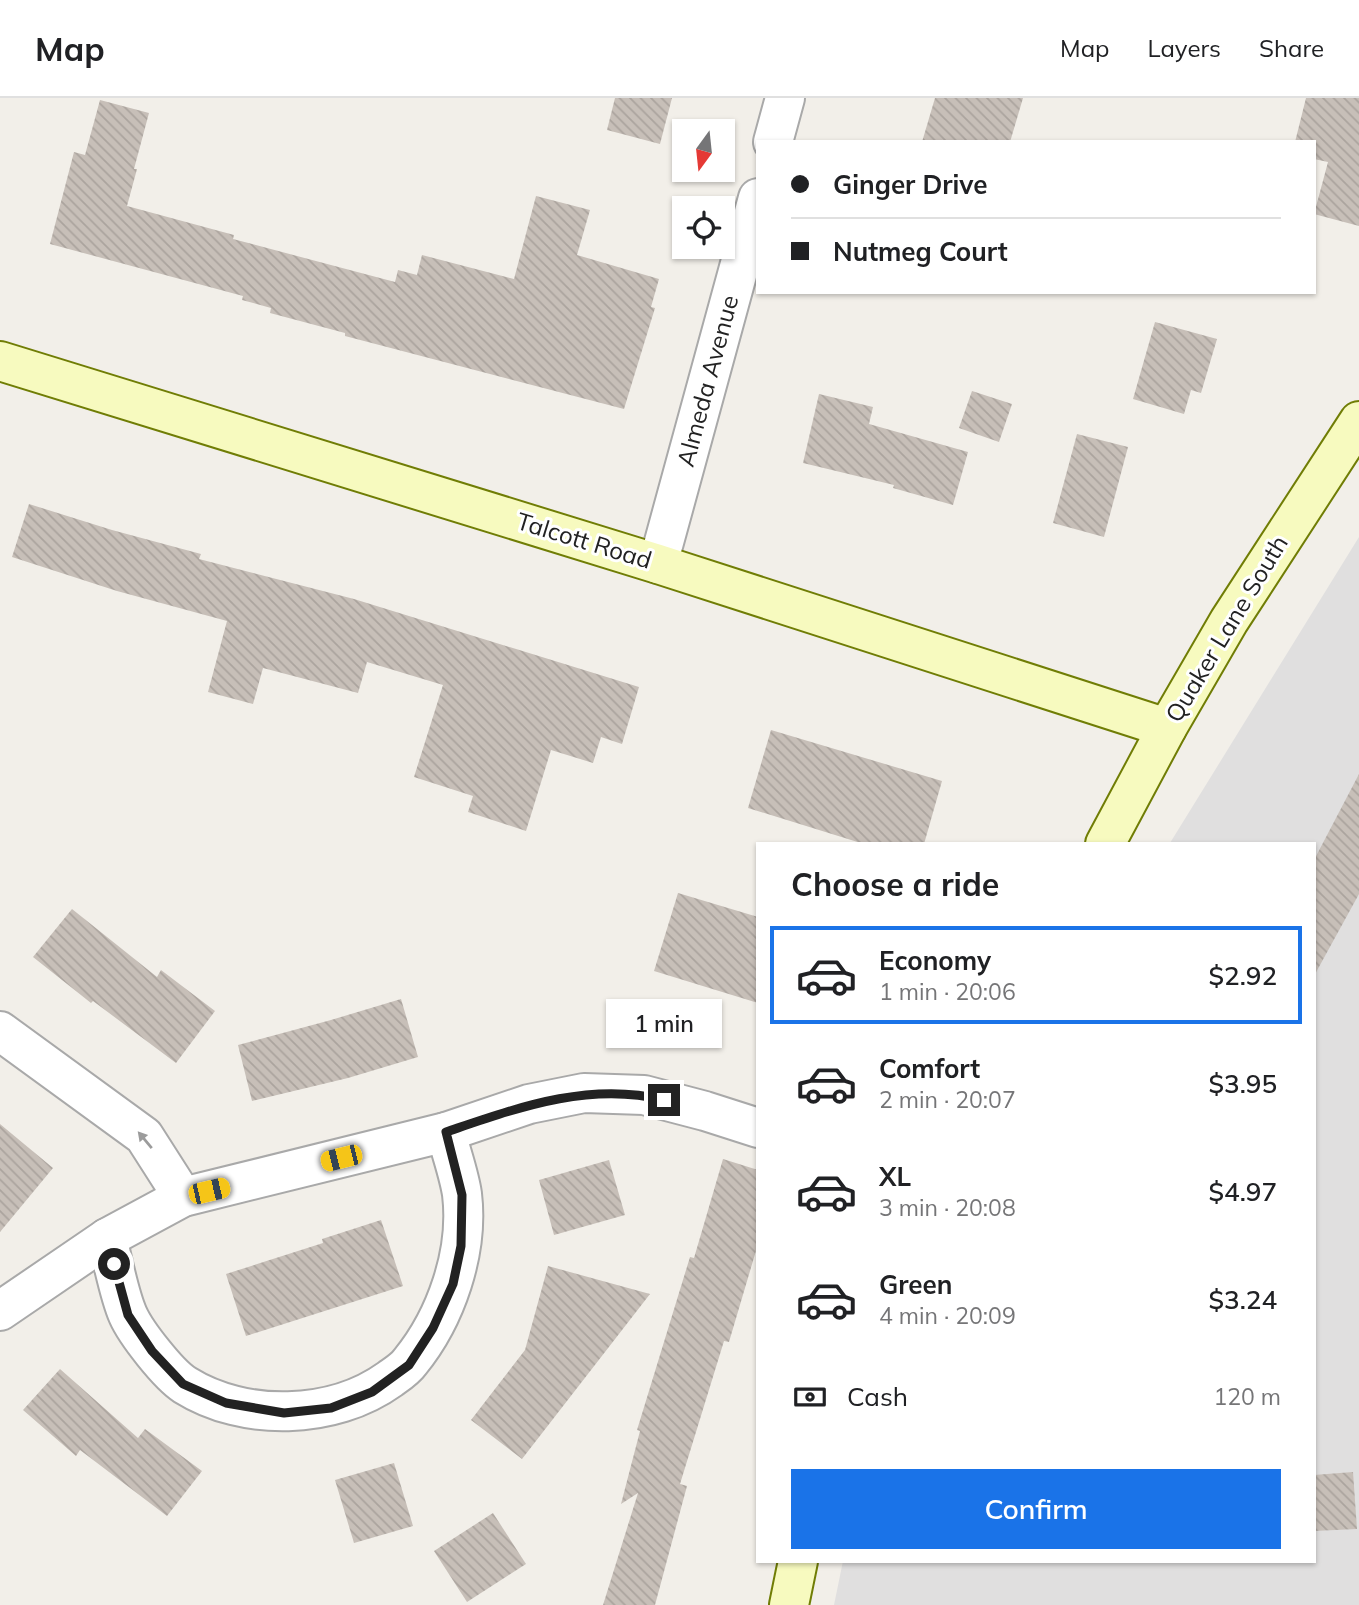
<!DOCTYPE html>
<html lang="en">
<head>
<meta charset="utf-8">
<style>
  :root { --surface:#fff; --page:#f2f2f2; --text:#202124; --muted:#757577; --line:#e0e0e0; --accent:#1a73e8 }
  body { margin:0; font-family:Mulish,sans-serif; background:var(--page); color:var(--text); height:100vh; display:flex; flex-direction:column; font-size:26px; white-space:nowrap }
  * { box-sizing:border-box; margin:0 }
  p { font-size:23px; color:var(--muted) }
  .icon { flex:none; width:38px; height:38px; fill:none; stroke:currentColor; stroke-width:2; stroke-linecap:round; stroke-linejoin:round }
  .map { position:relative; flex:1; overflow:hidden }
  .side { position:absolute; left:756px; top:744px; width:560px; height:721px; display:flex; flex-direction:column; background:var(--surface); border-radius:0px; box-shadow:0 2px 5px #0004 }
  .side>* { flex:none }
  .top-card { position:absolute; left:756px; top:42px; width:560px; height:154px; border-radius:0px; box-shadow:0 2px 5px #0004; display:grid; align-content:center; height:154px; padding:0 35px; background:var(--surface) }
  .needle { width:46px; rotate:195deg }
  .fabs { position:absolute; left:672px; top:21px; display:grid; gap:14px }
  .fabs a { display:grid; place-items:center; width:63px; height:63px; border-radius:0px; background:var(--surface); box-shadow:0 2px 5px #0004; font-size:35px }
  .end { position:absolute; width:32px; height:32px; margin:-16px; border:9px solid #222; background:#fff; box-shadow:0 0 0 4px #fff }
  .from { border-radius:50% }
  .bubble { position:absolute; height:49px; border-radius:0px; background:var(--surface); box-shadow:0 2px 5px #0004; font-size:23px; font-weight:600; line-height:49px; text-align:center }
  .car { position:absolute; width:21px; height:42px; margin:-21px -10px; border-radius:9px; box-shadow:0 0 5px 2px #0007; background:linear-gradient(#f5c518 24%,#345 0 40%,#f5c518 0 76%,#345 0 86%,#f5c518 0) }
  .top-card b { display:flex; align-items:center; gap:24px; height:66px; font-size:26px }
  .top-card b+b { border-top:2px solid var(--line) }
  .top-card i { width:18px; height:18px; background:var(--text) }
  ul { padding:0; list-style:none }
  li { display:flex; align-items:center; gap:21px; height:98px; margin:0 14px 10px; padding:0 21px; border:4px solid transparent; border-radius:0px }
  li div { flex:1 }
  li b { display:block; font-size:26px }
  li em { font-style:normal; font-weight:600 }
  li.on { border-color:var(--accent) }
  li>.icon { width:63px; height:63px; stroke-width:1.5 }
  h2 { padding:0 35px; font-size:32px; line-height:84px }
  .pay { display:flex; align-items:center; gap:18px; height:77px; padding:0 35px; font-size:26px }
  .pay p { margin-inline-start:auto }
  .cta { display:flex; gap:14px; margin-top:auto; padding:14px 35px }
  .cta a { flex:1; height:80px; border-radius:0px; background:var(--accent); color:#fff; font-size:28px; font-weight:600; line-height:80px; text-align:center }
  header { display:flex; align-items:center; gap:42px; box-sizing:border-box; height:98px; padding:0 35px; background:var(--surface); border-bottom:2px solid var(--line) }
  header strong { font-size:33px }
  nav { display:flex; gap:38px; margin-inline-start:auto; font-size:24px }
  .map>svg:first-child { display:block }
  .residential { fill:#e0dfdf }
  .building { fill:url(#building-back-hatch) }
  .lines { fill:none; stroke-linecap:round; stroke-linejoin:round }
  .street-casing { stroke:#a9a9a9; stroke-width:42 }
  .secondary-casing { stroke:#707d05; stroke-width:42 }
  .street { stroke:#fff; stroke-width:38 }
  .secondary { stroke:#f7fabf; stroke-width:38 }
  .oneway { fill:#9c9c9c }
  .route { stroke:#222; stroke-width:9 }
  .labels { text-anchor:middle; stroke-width:6; stroke-linejoin:round; paint-order:stroke }
  .street-label { font-size:24px; fill:#222; stroke:#fff }
</style>
</head>
<body>
<header>
<strong>Map</strong>
<nav><a>Map</a><a>Layers</a><a>Share</a></nav>
</header>
<div class="map">
<svg width="1359" height="1507" viewBox="0 0 1359 1507">
  <defs>
    <pattern id="building-back-hatch" width="6" height="6" patternUnits="userSpaceOnUse" patternTransform="scale(1.75)"><rect width="6" height="6" fill="#c7bfb8"/><path d="M-1 5l2 2M0 0l6 6M5-1l2 2" fill="none" stroke="#aba49e"/></pattern>
  </defs>
  <rect width="100%" height="100%" fill="#f2efe9"/>
  <polygon class="residential" points="1359,439 1359,1507 834,1507 843,1463 1314,1463 1314,746 1170,745"/>
  <g class="building">
    <polygon points="615,0 672,0 660,46 607,32"/>
    <polygon points="935,0 1023,0 1010,44 922,44"/>
    <polygon points="1306,0 1359,0 1359,128 1314,116 1328,64 1314,61 1314,44 1295,44"/>
    <polygon points="100,2 149,15 134,71 137,71 127,108 234,137 233,141 395,184 398,172 417,177 422,157 514,181 536,98 590,112 577,157 659,181 651,209 655,210 624,311 345,238 345,235 270,215 271,210 242,202 243,198 50,146 74,54 85,57"/>
    <polygon points="1155,224 1217,241 1201,295 1191,292 1184,316 1133,301"/>
    <polygon points="972,293 1012,306 999,344 959,330"/>
    <polygon points="819,296 873,309 869,326 968,354 953,407 893,390 894,387 803,365"/>
    <polygon points="1077,336 1128,349 1104,439 1053,425"/>
    <polygon points="29,406 112,432 201,456 199,461 354,501 639,589 622,646 601,639 593,665 551,652 526,733 468,714 473,698 414,679 443,587 367,564 358,595 263,570 253,606 208,594 227,523 117,493 12,459"/>
    <polygon points="771,632 942,683 924,746 864,746 748,710"/>
    <polygon points="1359,676 1359,796 1314,878 1314,762"/>
    <polygon points="678,795 758,819 758,905 654,873"/>
    <polygon points="72,811 157,879 161,872 215,913 176,965 93,903 91,905 33,859"/>
    <polygon points="401,901 418,959 348,980 252,1003 238,947 331,922"/>
    <polygon points="0,1026 53,1070 0,1134"/>
    <polygon points="723,1061 758,1072 758,1146 729,1244 724,1243 680,1386 687,1388 655,1507 603,1507 638,1395 621,1406 640,1333 637,1332 690,1159 694,1160"/>
    <polygon points="609,1062 625,1117 554,1137 539,1082"/>
    <polygon points="381,1122 403,1188 246,1238 226,1176 323,1145 322,1141"/>
    <polygon points="548,1168 650,1196 522,1361 471,1322 525,1252"/>
    <polygon points="60,1271 138,1340 145,1331 202,1373 167,1418 80,1352 76,1358 23,1312"/>
    <polygon points="394,1365 413,1428 354,1445 335,1382"/>
    <polygon points="1353,1374 1357,1431 1314,1433 1314,1377"/>
    <polygon points="493,1415 526,1466 467,1504 434,1453"/>
  </g>
  <g class="lines">
    <g class="street-casing">
      <g id="street">
        <polyline points="773,44 785,0"/>
        <polyline points="658,466 758,100"/>
        <polyline points="0,933 144,1038 183,1099"/>
        <path d="M107,1140C113,1163 119,1197 128,1217C136,1235 168,1276 185,1287C244,1324 333,1322 390,1281C397,1276 405,1271 410,1264C446,1220 469,1154 462,1096C459,1076 451,1055 446,1034"/>
        <polyline points="0,1213 107,1140 183,1099 446,1034 529,1006 584,995 644,997 705,1013 758,1030"/>
      </g>
    </g>
    <g class="secondary-casing">
      <g id="secondary">
        <polyline points="0,263 658,466 1167,630"/>
        <polyline points="1105,746 1167,630 1229,523 1359,323"/>
        <polyline points="789,1507 798,1463"/>
      </g>
    </g>
    <use href="#street" class="street"/>
    <use href="#secondary" class="secondary"/>
  </g>
  <defs><path id="oneway-solid" d="M-6-.8H1V-3.2L6.5 0L1 3.2V.8H-6Z" transform="scale(1.75)"/></defs>
  <use class="oneway" href="#oneway-solid" transform="translate(145 1042) rotate(-130)"/>
  <g class="lines">
    <path class="route" d="M114,1166L128,1217L152,1253L183,1286L226,1305L284,1315L331,1310L372,1294L409,1267L433,1230L453,1186L461,1148L462,1097L446,1034C517,1010 589,983 664,1002"/>
  </g>
  <g class="labels">
    <g class="street-label">
      <text transform="translate(708 283) rotate(-75)" y="8">Almeda Avenue</text>
      <text transform="translate(584 443) rotate(17)" y="8">Talcott Road</text>
      <text transform="translate(1227 531) rotate(-59)" y="8">Quaker Lane South</text>
    </g>
  </g>
</svg>
<div class="fabs">
<a><svg class="needle" viewBox="-14 -14 28 28"><path d="M0-13l5 13h-10z" fill="#e53935"/><path d="M0 13l5-13h-10z" fill="#757577"/></svg></a>
<a><svg class="icon" aria-label="locate" viewBox="0 0 24 24"><circle cx="12" cy="12" r="6"/><path d="M12 2v4M12 18v4M2 12h4M18 12h4"/></svg></a>
</div>
<i class="end from" style="left:114px;top:1166px"></i>
<i class="end" style="left:664px;top:1002px"></i>
<div class="bubble" style="left:606px;top:901px;width:116px">1 min</div>
<i class="car" style="left:341px;top:1060px;rotate:256deg"></i>
<i class="car" style="left:209px;top:1093px;rotate:77deg"></i>
<div class="top-card">
<b><i class="from"></i>Ginger Drive</b>
<b><i></i>Nutmeg Court</b>
</div>
<section class="side">
<h2>Choose a ride</h2>
<ul>
<li class="on"><svg class="icon" aria-label="car" viewBox="0 0 24 24"><path d="M5 17H2v-5l4-1 3-4h7l3 4 3 1v5h-3M9 17h6M6 11h13"/><circle cx="7" cy="17" r="2"/><circle cx="17" cy="17" r="2"/></svg><div><b>Economy</b><p>1 min · 20:06</p></div><em>$2.92</em></li>
<li><svg class="icon" aria-label="car" viewBox="0 0 24 24"><path d="M5 17H2v-5l4-1 3-4h7l3 4 3 1v5h-3M9 17h6M6 11h13"/><circle cx="7" cy="17" r="2"/><circle cx="17" cy="17" r="2"/></svg><div><b>Comfort</b><p>2 min · 20:07</p></div><em>$3.95</em></li>
<li><svg class="icon" aria-label="car" viewBox="0 0 24 24"><path d="M5 17H2v-5l4-1 3-4h7l3 4 3 1v5h-3M9 17h6M6 11h13"/><circle cx="7" cy="17" r="2"/><circle cx="17" cy="17" r="2"/></svg><div><b>XL</b><p>3 min · 20:08</p></div><em>$4.97</em></li>
<li><svg class="icon" aria-label="car" viewBox="0 0 24 24"><path d="M5 17H2v-5l4-1 3-4h7l3 4 3 1v5h-3M9 17h6M6 11h13"/><circle cx="7" cy="17" r="2"/><circle cx="17" cy="17" r="2"/></svg><div><b>Green</b><p>4 min · 20:09</p></div><em>$3.24</em></li>
</ul>
<div class="pay"><svg class="icon" aria-label="cash" viewBox="0 0 24 24"><path d="M3 7h18v10H3z"/><circle cx="12" cy="12" r="2"/></svg>Cash<p>120 m</p></div>
<div class="cta"><a>Confirm</a></div>
</section>
</div>
</body>
</html>
